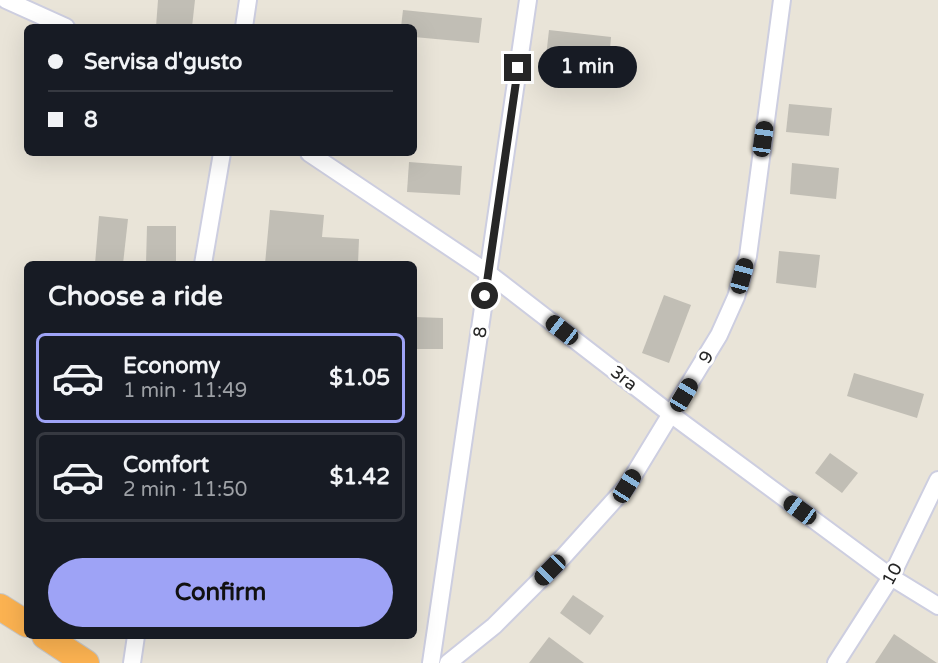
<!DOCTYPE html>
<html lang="en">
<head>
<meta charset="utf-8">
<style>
  :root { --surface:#171b24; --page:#242831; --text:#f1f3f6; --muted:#9ea1a6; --line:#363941; --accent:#9ea3f6 }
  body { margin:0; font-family:"Varela Round",sans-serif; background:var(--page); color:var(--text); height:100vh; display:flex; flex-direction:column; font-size:22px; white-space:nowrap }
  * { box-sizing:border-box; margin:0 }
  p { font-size:20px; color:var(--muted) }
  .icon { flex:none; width:33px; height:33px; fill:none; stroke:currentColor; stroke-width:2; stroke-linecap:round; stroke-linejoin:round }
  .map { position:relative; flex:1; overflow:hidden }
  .side { position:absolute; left:24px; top:261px; width:393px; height:378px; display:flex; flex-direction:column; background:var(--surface); border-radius:9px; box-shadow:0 6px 24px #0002 }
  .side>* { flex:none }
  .guide { position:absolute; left:24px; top:24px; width:393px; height:132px; border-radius:9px; box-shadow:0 6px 24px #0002; display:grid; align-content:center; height:132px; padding:0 24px; background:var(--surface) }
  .end { position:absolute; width:27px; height:27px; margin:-14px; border:8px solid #262626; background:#fff; box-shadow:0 0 0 3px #fff }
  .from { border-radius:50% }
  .bubble { position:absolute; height:42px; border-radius:21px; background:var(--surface); box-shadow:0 6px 24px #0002; font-size:20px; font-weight:700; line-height:42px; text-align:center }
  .car { position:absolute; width:18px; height:36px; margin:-18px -9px; border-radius:8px; box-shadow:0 0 4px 2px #0007; background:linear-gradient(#222 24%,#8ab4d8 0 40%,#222 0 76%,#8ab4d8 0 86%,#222 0) }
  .guide b { display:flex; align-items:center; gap:21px; height:57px; font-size:22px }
  .guide b+b { border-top:2px solid var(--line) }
  .guide i { width:15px; height:15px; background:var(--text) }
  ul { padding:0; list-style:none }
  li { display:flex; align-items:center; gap:18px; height:90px; margin:0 12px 9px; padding:0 12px; border:3px solid var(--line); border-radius:9px }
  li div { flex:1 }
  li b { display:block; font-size:22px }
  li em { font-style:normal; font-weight:700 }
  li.active { border-color:var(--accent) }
  li>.icon { width:54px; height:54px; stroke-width:1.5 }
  h2 { padding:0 24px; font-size:27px; line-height:72px }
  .primary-button { display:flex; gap:12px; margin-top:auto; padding:12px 24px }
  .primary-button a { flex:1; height:69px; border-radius:36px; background:var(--accent); color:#111; font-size:24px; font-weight:700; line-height:69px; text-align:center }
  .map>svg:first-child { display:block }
  .building { fill:#c1beb5 }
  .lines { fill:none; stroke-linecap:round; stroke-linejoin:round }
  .minor-casing { stroke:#cdcee0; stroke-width:20 }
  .highway-casing { stroke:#c7c7c7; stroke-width:28 }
  .minor { stroke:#fff; stroke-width:16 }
  .highway { stroke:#fbb251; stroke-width:26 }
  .route { stroke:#262626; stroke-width:8 }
  .labels { text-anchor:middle; stroke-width:6; stroke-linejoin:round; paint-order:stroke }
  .street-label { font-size:18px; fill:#262626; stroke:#fff }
</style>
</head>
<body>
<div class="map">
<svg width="938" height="663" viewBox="0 0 938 663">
  <rect width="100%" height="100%" fill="#e9e4d8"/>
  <g class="building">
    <polygon points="158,0 195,0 192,27 156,27"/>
    <polygon points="403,10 482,18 479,43 414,37 414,27 401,27"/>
    <polygon points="549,30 611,37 609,63 546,57"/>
    <polygon points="549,67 601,74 599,87 547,81"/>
    <polygon points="789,104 832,108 829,136 786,132"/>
    <polygon points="409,162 462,166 460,195 407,192"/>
    <polygon points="792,163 839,168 836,199 790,194"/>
    <polygon points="270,210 324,215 322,237 359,239 358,264 265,264"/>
    <polygon points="99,216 128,219 123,264 95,264"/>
    <polygon points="147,226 176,226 176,264 146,264"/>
    <polygon points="779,251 820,255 816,288 776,283"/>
    <polygon points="664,295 691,305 669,363 642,353"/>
    <polygon points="414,317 443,318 443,349 414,349"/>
    <polygon points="854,373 924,394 917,418 847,396"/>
    <polygon points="830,453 858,473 842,493 815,473"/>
    <polygon points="573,595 604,616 590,635 560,613"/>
    <polygon points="894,634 937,663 875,663"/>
    <polygon points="549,637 584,663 529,663"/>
  </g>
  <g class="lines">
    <g class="minor-casing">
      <g id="minor">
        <polyline points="6,0 66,27"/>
        <polyline points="244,27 248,0"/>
        <polyline points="309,153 488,273 672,415 891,577 938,606"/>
        <polyline points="203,264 222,153"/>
        <polyline points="132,663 136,636"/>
        <polyline points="431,663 528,0"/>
        <polyline points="448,663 494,626 564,556 627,486 719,335 736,297 748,256 782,0"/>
        <polyline points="836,663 891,577 938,480"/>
      </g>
    </g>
    <g class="highway-casing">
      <g id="highway">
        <polyline points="0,607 27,624"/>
        <polyline points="45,636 86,663"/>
      </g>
    </g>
    <use href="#minor" class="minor"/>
    <use href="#highway" class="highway"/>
  </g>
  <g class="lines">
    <polyline class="route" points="485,296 518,68"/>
  </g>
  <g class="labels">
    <g class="street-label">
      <text transform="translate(480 332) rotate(-82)" y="6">8</text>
      <text transform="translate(706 357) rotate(-59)" y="6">9</text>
      <text transform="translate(624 378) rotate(38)" y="6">3ra</text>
      <text transform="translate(892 574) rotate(-61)" y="6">10</text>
    </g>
  </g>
</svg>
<i class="end from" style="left:485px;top:296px"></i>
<i class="end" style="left:518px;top:68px"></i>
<div class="bubble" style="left:538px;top:46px;width:99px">1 min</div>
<i class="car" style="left:763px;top:139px;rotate:8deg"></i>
<i class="car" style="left:742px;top:276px;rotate:15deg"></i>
<i class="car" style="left:562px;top:330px;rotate:308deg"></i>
<i class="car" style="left:684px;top:395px;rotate:31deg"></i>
<i class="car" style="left:627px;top:486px;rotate:32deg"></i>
<i class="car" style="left:800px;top:510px;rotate:306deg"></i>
<i class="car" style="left:550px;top:570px;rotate:225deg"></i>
<div class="guide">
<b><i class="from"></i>Servisa d'gusto</b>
<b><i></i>8</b>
</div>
<section class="side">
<h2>Choose a ride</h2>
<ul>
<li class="active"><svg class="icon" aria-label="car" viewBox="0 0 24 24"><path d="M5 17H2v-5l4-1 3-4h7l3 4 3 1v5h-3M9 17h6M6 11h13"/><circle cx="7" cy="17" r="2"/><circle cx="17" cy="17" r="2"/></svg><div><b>Economy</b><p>1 min · 11:49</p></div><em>$1.05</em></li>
<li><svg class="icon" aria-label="car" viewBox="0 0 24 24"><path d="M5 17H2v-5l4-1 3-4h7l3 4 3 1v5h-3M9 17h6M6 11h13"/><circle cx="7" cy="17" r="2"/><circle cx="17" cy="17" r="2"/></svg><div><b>Comfort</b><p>2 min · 11:50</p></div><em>$1.42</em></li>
</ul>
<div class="primary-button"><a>Confirm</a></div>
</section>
</div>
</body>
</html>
